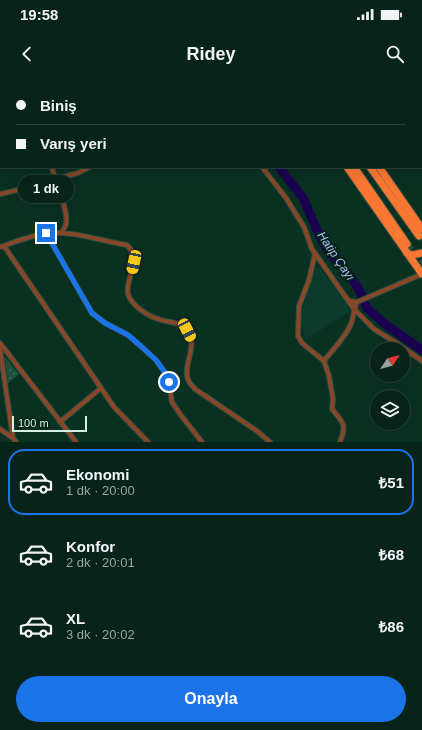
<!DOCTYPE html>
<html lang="tr">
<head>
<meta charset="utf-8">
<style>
  :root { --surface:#08241a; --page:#112c23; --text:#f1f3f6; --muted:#98a4a2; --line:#294139; --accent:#1a73e8 }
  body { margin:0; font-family:Arial,sans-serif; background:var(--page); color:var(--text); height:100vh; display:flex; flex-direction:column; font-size:15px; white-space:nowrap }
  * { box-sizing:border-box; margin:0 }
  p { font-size:13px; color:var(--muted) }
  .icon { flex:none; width:22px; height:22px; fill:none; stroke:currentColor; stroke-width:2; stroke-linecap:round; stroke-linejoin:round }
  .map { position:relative; height:362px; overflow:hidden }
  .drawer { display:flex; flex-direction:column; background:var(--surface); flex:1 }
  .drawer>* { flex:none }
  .banner { position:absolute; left:0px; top:0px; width:422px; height:88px; box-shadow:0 4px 16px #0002,0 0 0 1px var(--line); display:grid; align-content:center; height:88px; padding:0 16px; background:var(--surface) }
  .needle { width:26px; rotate:55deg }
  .fabs { position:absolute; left:370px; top:262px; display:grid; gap:8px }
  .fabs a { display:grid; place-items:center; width:40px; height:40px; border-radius:50%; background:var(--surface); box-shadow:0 4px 16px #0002,0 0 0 1px var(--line); font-size:20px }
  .scale { position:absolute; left:12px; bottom:10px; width:75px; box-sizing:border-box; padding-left:4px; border:2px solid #d6efe3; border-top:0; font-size:11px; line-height:14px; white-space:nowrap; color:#d6efe3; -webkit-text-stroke:3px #002618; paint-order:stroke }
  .end { position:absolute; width:18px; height:18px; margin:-9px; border:5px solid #1a73e8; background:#fff; box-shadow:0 0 0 2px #fff }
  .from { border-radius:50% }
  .bubble { position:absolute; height:28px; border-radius:14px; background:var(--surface); box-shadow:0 4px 16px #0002,0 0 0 1px var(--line); font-size:13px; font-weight:700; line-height:28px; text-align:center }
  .car { position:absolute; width:12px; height:24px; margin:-12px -6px; border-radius:5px; box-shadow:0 0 3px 1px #0007; background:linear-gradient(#f5c518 24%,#345 0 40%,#f5c518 0 76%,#345 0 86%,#f5c518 0) }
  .banner b { display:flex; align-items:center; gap:14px; height:38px; font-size:15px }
  .banner b+b { border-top:1px solid var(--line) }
  .banner i { width:10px; height:10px; background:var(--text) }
  ul { padding:7px 0 0; list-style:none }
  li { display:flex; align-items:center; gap:12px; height:66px; margin:0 8px 6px; padding:0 8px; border:2px solid transparent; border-radius:16px }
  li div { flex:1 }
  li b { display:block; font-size:15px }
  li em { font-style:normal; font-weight:700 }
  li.active { border-color:var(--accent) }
  li>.icon { width:36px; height:36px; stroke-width:1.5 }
  .cta { display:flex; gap:8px; margin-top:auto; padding:8px 16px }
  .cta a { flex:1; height:46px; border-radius:24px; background:var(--accent); color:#fff; font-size:16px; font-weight:700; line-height:46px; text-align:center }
  .status { display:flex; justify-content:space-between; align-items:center; height:28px; padding:0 20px; background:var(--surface); direction:ltr }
  .status svg { height:11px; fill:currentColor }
  header { display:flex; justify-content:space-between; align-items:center; height:52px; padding:0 16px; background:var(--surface); font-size:18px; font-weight:700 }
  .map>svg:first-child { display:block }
  .built { fill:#0b3b2a }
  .green { fill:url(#green-dots) }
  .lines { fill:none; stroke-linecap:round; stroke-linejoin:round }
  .river { stroke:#1a0050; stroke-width:9 }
  .highway-tunnel { stroke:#294d3f; stroke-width:7; stroke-dasharray:7 3.5; stroke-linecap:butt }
  .street-casing { stroke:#2b4f41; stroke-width:6 }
  .secondary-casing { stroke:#2b4f41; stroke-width:8 }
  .highway-casing { stroke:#2b4f41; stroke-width:9 }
  .street { stroke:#884728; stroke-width:4 }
  .secondary { stroke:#bd541a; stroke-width:5.5 }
  .highway { stroke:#f97733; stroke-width:7 }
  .rail { stroke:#7d9c8f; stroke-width:1.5 }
  .route { stroke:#1a73e8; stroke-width:5 }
  .labels { text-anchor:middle; stroke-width:4; stroke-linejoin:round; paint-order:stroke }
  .water-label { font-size:12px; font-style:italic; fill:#bebef5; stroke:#002618 }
</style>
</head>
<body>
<div class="status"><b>19:58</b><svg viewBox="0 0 49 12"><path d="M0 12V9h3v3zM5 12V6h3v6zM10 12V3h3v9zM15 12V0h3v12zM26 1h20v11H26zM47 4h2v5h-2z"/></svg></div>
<header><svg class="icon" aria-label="back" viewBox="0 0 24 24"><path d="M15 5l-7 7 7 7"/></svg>Ridey<svg class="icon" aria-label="search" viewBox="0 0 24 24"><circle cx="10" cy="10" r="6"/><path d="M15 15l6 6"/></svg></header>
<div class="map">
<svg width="422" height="362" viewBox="0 0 422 362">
  <defs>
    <pattern id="green-dots" width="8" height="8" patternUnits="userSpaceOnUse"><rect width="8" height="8" fill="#1e513d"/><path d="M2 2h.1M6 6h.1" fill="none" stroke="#3e6a59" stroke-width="1.8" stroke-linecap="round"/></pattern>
  </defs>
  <rect width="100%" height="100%" fill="#0a3022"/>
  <polygon class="built" points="316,186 320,188 346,223 349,232 305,260 301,238 306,216"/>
  <polygon class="green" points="5,277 19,294 8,303"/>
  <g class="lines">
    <g class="river">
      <polyline points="243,1 243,0"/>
      <polyline points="279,87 303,118 321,159 329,172 351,197 359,210 367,228 385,244 422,270"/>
    </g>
    <polyline class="highway-tunnel" points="407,164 422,185"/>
    <g class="street-casing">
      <g id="street">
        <polyline points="30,0 30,1"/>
        <polyline points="231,0 231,1"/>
        <polyline points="42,1 43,0"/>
        <polyline points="103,1 104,0"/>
        <polyline points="0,19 1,19"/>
        <path d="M52,87C55,102 69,131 66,144C65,147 63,150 62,153"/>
        <polyline points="262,87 286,118 304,147 312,169 354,229 374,249 395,262 422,281"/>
        <polyline points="0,114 43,104 55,99 78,93 90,87"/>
        <polyline points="46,153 92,233 105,243 128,255 156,280 166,294 169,302 172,322 180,334 202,362"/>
        <polyline points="4,166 114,327 148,362"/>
        <path d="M0,167C15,162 32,155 48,153C74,151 101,161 127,165C143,180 125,197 128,214C131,225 148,236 158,239C168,243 179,241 186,249C200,265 182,285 188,299C189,303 192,306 195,309L257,351L270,362"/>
        <path d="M315,174L309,200L299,226L298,256L302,263L324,281L329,296L333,319L332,329C343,342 347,345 340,362"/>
        <polyline points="349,221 357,222 422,194"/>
        <polyline points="0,263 76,362"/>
        <polyline points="0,269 13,358 16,362"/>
        <path d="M324,281C333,269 345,258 351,244C354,237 353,230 357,222"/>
        <polyline points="60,342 101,308"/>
        <polyline points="0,349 13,358"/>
      </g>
    </g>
    <g class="secondary-casing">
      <polyline id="secondary" points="421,0 422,2"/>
    </g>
    <g class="highway-casing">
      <g id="highway">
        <polyline points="293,0 294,1"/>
        <polyline points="309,0 310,1"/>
        <polyline points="316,0 317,1"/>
        <polyline points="347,87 422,194"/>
        <polyline points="354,87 407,164"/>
        <polyline points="370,87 419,156"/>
        <polyline points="379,87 422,149"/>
        <polyline points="407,173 412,175 422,173"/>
      </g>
    </g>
    <use href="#street" class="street"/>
    <use href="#secondary" class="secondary"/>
    <use href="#highway" class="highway"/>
    <g class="rail">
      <polyline points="364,0 364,1"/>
      <polyline points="376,0 377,1"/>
      <polyline points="393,0 394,1"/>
      <polyline points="421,42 422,44"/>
      <polyline points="421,75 422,76"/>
    </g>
  </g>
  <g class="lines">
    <polyline class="route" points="46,153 92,233 105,243 128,255 141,266 156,280 166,294 169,302"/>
  </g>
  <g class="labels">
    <g class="water-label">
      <text transform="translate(336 176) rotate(56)" y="4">Hatip Çayı</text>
    </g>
  </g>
</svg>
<div class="fabs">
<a><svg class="needle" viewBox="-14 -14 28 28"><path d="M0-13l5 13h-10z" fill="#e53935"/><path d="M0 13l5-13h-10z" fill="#98a4a2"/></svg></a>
<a><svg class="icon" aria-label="layers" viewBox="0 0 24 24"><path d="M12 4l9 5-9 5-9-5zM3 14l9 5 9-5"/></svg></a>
</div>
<div class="scale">100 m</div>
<i class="end from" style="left:169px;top:302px"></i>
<i class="end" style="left:46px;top:153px"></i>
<div class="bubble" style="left:18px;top:95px;width:56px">1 dk</div>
<i class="car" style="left:134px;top:182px;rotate:192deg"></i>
<i class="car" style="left:187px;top:250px;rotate:153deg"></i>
<div class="banner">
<b><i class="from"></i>Biniş</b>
<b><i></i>Varış yeri</b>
</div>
</div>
<section class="drawer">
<ul>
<li class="active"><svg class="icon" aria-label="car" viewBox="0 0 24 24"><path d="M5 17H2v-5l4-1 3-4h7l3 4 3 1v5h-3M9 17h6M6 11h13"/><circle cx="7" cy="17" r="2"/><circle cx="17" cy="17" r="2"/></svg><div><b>Ekonomi</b><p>1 dk · 20:00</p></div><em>₺51</em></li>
<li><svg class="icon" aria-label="car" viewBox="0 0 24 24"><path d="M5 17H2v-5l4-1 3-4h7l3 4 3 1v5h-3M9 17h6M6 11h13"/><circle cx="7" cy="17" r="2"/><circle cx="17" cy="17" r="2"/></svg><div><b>Konfor</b><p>2 dk · 20:01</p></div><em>₺68</em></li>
<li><svg class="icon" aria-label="car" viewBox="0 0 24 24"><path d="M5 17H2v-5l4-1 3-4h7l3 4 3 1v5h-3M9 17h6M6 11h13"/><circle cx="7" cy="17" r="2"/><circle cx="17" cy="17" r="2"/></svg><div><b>XL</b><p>3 dk · 20:02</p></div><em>₺86</em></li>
</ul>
<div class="cta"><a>Onayla</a></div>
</section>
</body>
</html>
